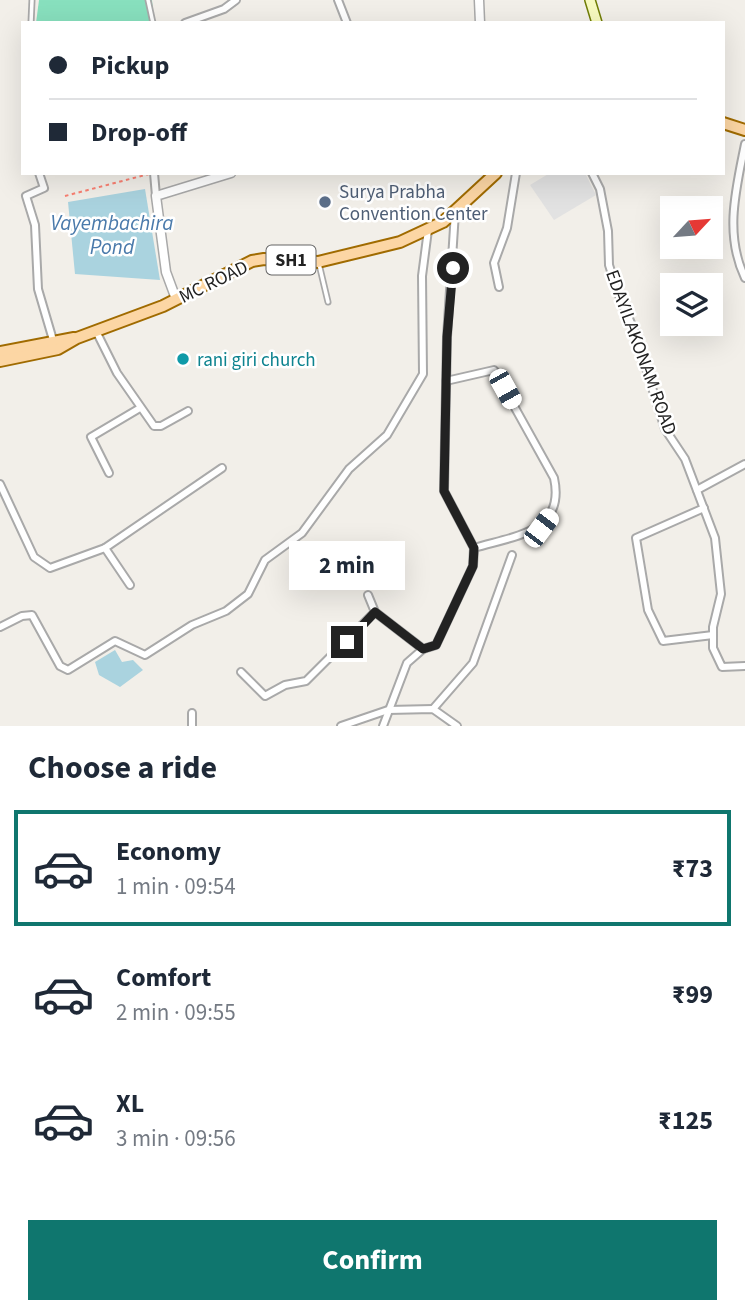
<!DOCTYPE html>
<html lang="en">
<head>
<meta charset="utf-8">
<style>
  :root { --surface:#fff; --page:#f6f6f7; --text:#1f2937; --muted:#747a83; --line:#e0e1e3; --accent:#0f766e }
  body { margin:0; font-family:"Source Sans 3",sans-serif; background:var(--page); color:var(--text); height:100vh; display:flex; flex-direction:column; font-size:26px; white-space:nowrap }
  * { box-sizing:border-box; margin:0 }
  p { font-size:23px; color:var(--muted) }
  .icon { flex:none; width:38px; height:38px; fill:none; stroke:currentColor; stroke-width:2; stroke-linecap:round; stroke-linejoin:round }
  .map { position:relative; height:726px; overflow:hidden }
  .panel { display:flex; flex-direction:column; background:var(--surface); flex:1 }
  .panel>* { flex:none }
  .guide { position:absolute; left:21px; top:21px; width:704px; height:154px; border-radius:0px; box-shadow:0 7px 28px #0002; display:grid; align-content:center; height:154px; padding:0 28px; background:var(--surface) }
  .needle { width:46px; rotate:64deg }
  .controls { position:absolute; left:660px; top:196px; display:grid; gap:14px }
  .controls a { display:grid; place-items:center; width:63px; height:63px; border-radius:0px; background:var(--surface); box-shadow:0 7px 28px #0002; font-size:35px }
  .end { position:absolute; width:32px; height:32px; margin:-16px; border:9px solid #222; background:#fff; box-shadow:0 0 0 4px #fff }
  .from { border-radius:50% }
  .bubble { position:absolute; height:49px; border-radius:0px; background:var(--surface); box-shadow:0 7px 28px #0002; font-size:23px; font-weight:700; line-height:49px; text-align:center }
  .car { position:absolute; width:21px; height:42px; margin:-21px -10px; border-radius:9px; box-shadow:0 0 5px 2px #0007; background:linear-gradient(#fff 24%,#345 0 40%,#fff 0 76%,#345 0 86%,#fff 0) }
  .guide b { display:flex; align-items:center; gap:24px; height:66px; font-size:26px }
  .guide b+b { border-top:2px solid var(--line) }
  .guide i { width:18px; height:18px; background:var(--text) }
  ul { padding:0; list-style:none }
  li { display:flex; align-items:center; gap:21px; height:116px; margin:0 14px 10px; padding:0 14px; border:4px solid transparent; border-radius:0px }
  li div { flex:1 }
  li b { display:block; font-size:26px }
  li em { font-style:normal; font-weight:700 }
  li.current { border-color:var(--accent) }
  li>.icon { width:63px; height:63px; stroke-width:1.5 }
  h2 { padding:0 28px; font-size:32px; line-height:84px }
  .cta { display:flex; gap:14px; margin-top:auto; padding:14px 28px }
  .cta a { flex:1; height:80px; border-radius:0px; background:var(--accent); color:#fff; font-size:28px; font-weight:700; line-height:80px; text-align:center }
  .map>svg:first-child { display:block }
  .pitch { fill:#88e0be }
  .parking { fill:#e2e2e2 }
  .water { fill:#aad3df }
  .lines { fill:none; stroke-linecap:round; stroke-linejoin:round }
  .service-casing { stroke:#a9a9a9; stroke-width:7 }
  .minor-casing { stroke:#a9a9a9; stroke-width:10 }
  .tertiary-casing { stroke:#a9a9a9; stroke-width:11 }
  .secondary-casing { stroke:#707d05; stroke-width:12 }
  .primary-casing { stroke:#a06b00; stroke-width:14 }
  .path { stroke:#fa8072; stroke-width:2; stroke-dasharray:3.5 3.5; stroke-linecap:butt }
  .service { stroke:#fff; stroke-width:3.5 }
  .minor { stroke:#fff; stroke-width:6 }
  .tertiary { stroke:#fff; stroke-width:8 }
  .secondary { stroke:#f7fabf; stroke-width:9 }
  .primary { stroke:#fcd6a4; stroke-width:10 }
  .route { stroke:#222; stroke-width:9 }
  .service-dot { fill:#5c6f8a; stroke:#fff; stroke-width:2.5 }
  .culture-dot { fill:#0f9aa8; stroke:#fff; stroke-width:2.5 }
  .labels { text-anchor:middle; stroke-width:5; stroke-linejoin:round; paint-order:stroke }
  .shield { fill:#fff; stroke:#646464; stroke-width:2 }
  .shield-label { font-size:18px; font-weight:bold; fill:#222 }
  .service-label { font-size:19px; fill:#4e5e75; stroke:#fff; text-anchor:start }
  .street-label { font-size:19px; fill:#222; stroke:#fff }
  .culture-label { font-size:19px; fill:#0d838f; stroke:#fff; text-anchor:start }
  .water-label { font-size:21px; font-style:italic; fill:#4a7aab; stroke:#fff }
</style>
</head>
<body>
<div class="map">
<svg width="745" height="726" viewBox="0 0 745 726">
  <rect width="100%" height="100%" fill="#f2efe9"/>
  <polygon class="pitch" points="39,0 152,0 154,23 36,23"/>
  <polygon class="parking" points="550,173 585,173 596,195 554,220 530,185"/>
  <g class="water">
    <polygon points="145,189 160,280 75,274 68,202"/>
    <polygon points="115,650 122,662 133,660 143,670 120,687 99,675 95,662"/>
  </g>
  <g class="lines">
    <g class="service-casing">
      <g id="service">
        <polyline points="148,0 153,23"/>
        <polyline points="31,23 32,0"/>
        <polyline points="319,264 328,302"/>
      </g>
    </g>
    <g class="minor-casing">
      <g id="minor">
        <polyline points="338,0 347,23"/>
        <polyline points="185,23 224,9 236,0"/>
        <path d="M745,144C736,189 724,234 745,278"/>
        <polyline points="39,173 44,188 26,196 35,225 38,289 53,340"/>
        <polyline points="154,173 156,196"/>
        <polyline points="592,173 600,189 608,231 609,265 618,293 634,330 665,429 685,459 715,538 721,594 713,627 713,648 722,667 745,666"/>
        <polyline points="499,287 494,263 507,228 516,173"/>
        <polyline points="96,331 117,373 154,426 161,426 188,411"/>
        <path d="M446,381L494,370L554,478C566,533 513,536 474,548"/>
        <polyline points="109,473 91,437 140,408"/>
        <polyline points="0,484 34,557 50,568 105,548"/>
        <polyline points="697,490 745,464"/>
        <polyline points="704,508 636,538 648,610 663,641 713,635"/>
        <polyline points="130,585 105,548 222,468"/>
        <polyline points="368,595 375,612 423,649 436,645 473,566 474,548 444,491 447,337 455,212"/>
        <polyline points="0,627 22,616 32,615 60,666 68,670 115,641 145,655 192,625 226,611 248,594 265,560 302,533 349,469 387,435 423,374 422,276 428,230"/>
        <polyline points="241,672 265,696 285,685 306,681 375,612"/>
        <polyline points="433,709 473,663 512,555"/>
        <polyline points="192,726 192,713"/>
        <polyline points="341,726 388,710 433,709 457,726"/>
        <polyline points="383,726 407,663 423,649"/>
      </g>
    </g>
    <g class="tertiary-casing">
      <g id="tertiary">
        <polyline points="479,0 480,23"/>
        <polyline points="176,299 166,272 156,196 231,173"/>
      </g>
    </g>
    <g class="secondary-casing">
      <polyline id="secondary" points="590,0 597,23"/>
    </g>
    <g class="primary-casing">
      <g id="primary">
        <polyline points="723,123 745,130"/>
        <polyline points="0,352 74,338"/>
        <polyline points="0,361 58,349 77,338 163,306 252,261 264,259 318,262 400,242 443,222 496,173"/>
      </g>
    </g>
    <polyline class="path" points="65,196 149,174"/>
    <use href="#service" class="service"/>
    <use href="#minor" class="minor"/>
    <use href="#tertiary" class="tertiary"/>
    <use href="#secondary" class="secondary"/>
    <use href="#primary" class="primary"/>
  </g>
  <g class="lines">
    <polyline class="route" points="347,642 375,612 423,649 436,645 473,566 474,548 444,491 447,337 453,268"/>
  </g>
  <circle class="service-dot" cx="325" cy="202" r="7"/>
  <circle class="culture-dot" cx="183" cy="359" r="7"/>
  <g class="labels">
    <rect class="shield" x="266.5" y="245.5" width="49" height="29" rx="5"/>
    <g class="shield-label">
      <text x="291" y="266">SH1</text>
    </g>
    <g class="service-label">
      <text x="339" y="198">Surya Prabha<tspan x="339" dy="22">Convention Center</tspan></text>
    </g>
    <g class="street-label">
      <text transform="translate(213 281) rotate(-26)" y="7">MC ROAD</text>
      <text transform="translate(642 352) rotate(70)" y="7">EDAYILAKONAM ROAD</text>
    </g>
    <g class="culture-label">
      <text x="197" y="366">rani giri church</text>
    </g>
    <g class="water-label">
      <text x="112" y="230">Vayembachira<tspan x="112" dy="24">Pond</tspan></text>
    </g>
  </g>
</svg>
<div class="controls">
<a><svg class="needle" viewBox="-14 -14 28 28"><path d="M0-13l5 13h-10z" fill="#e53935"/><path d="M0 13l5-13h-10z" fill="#747a83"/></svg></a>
<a><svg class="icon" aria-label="layers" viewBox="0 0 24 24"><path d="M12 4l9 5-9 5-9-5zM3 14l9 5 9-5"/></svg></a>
</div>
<i class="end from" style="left:453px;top:268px"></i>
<i class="end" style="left:347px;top:642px"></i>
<div class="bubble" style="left:289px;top:541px;width:116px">2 min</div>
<i class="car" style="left:505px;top:389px;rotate:151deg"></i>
<i class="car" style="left:541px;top:528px;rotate:37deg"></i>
<div class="guide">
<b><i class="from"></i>Pickup</b>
<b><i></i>Drop-off</b>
</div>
</div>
<section class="panel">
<h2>Choose a ride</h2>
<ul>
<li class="current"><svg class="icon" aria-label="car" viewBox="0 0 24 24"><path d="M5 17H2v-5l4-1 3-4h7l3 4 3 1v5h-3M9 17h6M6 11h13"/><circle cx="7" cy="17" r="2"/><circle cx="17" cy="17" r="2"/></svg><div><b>Economy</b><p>1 min · 09:54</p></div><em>₹73</em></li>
<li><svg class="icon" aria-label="car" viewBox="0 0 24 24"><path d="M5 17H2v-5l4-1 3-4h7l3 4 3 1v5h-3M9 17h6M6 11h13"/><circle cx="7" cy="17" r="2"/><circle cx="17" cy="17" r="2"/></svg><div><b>Comfort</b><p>2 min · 09:55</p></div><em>₹99</em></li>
<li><svg class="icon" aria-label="car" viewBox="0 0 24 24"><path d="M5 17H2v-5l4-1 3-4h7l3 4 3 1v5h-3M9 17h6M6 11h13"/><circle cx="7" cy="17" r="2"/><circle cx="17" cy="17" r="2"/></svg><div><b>XL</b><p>3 min · 09:56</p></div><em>₹125</em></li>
</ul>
<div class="cta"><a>Confirm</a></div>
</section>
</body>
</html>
